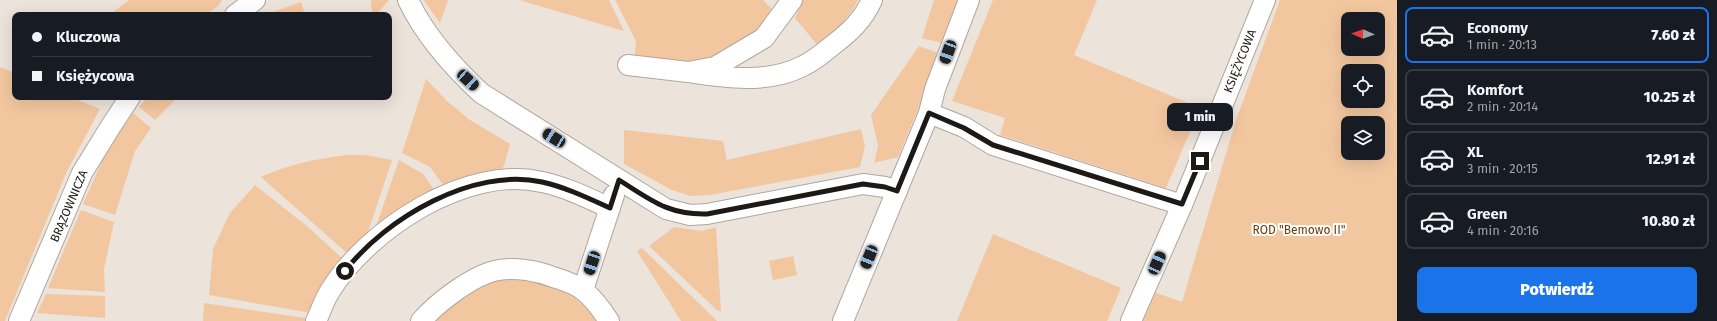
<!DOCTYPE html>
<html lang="pl">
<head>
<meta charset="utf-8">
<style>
  :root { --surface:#171b24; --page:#242831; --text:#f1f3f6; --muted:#9ea1a6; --line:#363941; --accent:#1a73e8 }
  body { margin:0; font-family:"Fira Sans",sans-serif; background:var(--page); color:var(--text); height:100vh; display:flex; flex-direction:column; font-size:15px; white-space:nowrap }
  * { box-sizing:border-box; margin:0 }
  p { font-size:13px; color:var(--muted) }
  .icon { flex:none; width:22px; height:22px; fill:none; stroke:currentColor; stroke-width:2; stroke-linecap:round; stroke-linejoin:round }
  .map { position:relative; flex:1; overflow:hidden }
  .side { display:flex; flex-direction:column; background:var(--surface); width:320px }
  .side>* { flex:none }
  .top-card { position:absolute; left:12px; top:12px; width:380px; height:88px; border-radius:8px; box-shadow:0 4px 16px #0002; display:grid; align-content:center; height:88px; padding:0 20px; background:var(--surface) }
  .needle { width:26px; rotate:272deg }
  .buttons { position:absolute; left:1341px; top:12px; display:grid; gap:8px }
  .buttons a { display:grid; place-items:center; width:44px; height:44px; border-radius:8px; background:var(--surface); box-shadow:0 4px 16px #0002; font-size:20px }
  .end { position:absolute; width:18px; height:18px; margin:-9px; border:5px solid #1c1916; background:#fff; box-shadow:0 0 0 2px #fff }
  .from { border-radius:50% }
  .bubble { position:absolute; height:28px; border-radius:8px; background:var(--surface); box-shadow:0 4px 16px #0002; font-size:13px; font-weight:800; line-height:28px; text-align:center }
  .car { position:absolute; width:12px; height:24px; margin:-12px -6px; border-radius:5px; box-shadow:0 0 3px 1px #0007; background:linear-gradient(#222 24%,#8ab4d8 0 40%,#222 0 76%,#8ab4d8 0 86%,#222 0) }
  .top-card b { display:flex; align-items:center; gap:14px; height:38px; font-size:15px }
  .top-card b+b { border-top:1px solid var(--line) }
  .top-card i { width:10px; height:10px; background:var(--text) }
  ul { padding:7px 0 0; list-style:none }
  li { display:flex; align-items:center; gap:12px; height:56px; margin:0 8px 6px; padding:0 12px; border:2px solid var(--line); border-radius:8px }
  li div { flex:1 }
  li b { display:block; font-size:15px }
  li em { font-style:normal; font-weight:800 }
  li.selected { border-color:var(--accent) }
  li>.icon { width:36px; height:36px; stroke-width:1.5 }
  .primary-button { display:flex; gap:8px; margin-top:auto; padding:8px 20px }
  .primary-button a { flex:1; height:46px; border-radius:8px; background:var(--accent); color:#fff; font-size:16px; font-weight:800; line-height:46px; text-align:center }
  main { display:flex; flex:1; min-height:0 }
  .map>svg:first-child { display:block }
  .green { fill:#f2c7a0; fill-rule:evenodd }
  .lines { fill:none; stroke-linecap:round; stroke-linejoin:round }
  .minor-casing { stroke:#afa79f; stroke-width:22 }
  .minor { stroke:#fff; stroke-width:20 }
  .route { stroke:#1c1916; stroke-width:5 }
  .labels { text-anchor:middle; stroke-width:4; stroke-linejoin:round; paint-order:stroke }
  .street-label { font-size:12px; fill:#1c1916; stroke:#fff }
  .park-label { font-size:12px; fill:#683d0a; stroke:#fff }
</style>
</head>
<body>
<main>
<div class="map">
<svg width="1397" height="321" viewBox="0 0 1397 321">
  <rect width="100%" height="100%" fill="#ece3db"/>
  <g class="green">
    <polygon points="129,0 222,0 218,6 206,15 109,15"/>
    <polygon points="371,0 389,0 376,15 372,15"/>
    <polygon points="424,0 448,0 440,23 425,2"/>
    <polygon points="519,0 609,0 624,31"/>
    <polygon points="615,0 763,0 778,15 760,32 710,60 682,64 634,61 636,41"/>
    <path d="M803,0H858C848,19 835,33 819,47L795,18Z"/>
    <polygon points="934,0 963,0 945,44 922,38"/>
    <polygon points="993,0 1097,0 1074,55 1200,108 1166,188 1000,135 1005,118 952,101"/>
    <path d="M1280,0H1397V321H1142L1154,292L1182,302L1235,123ZM1348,19H1378V49H1348ZM1348,71H1378V101H1348ZM1348,123H1378V153H1348Z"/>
    <polygon points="301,2 305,15 265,15"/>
    <polygon points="919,46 941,54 898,157 874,163 878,146 871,115"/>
    <polygon points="0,67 15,73 15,97 71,97 100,109 67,171 5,321 0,321"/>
    <polygon points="426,79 447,101 470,120 510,144 504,166 500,171 444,186 430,167 402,153"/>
    <polygon points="148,97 178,97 155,120 139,107"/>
    <polygon points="133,113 151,128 135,151 115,215 83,204 108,148"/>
    <polygon points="861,129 865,146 860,167 710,195 691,196 672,190 624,164 624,130 723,141 727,160"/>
    <path d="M347,155H365L392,160L366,238L349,255L261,177C288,164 317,159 347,155Z"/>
    <polygon points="399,160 423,174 435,191 405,205 375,229"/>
    <polygon points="255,185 308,227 344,260 311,313 209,295 213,249 230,213"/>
    <polygon points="81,210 114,222 104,269 105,292 48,288"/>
    <polygon points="674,227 702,231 716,227 721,311 718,311 649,246"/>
    <polygon points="993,234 1121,288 1107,321 957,321"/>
    <polygon points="642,248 717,321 681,321 637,251"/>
    <polygon points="793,256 797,275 773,280 769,261"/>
    <path d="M517,279C556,284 572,291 598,321H429L447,306L490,281Z"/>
    <polygon points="46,294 105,296 105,318 37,313"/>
    <polygon points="204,303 312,319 311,321 203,321"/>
  </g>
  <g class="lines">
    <g class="minor-casing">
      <g id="minor">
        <path d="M408,0C425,36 452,66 481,93L666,209L690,215L707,214L863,184L885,187L897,191"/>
        <polyline points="235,15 255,0"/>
        <polyline points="628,65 688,72 715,67 764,38 792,0"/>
        <path d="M688,72C725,78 768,84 803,66C814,61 823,53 833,45C850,32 863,20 872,0"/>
        <polyline points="929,113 964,127 993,145 1182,205"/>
        <polyline points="583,290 614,195"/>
        <polyline points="19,321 82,173 111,126 130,97"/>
        <path d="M316,321C321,311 324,300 330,291C368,229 468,164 542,182C566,187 588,198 610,208"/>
        <path d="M421,321C438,302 474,274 499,270C516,267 538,271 553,277C563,280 576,284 584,291C594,299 602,310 609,321"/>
        <polyline points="843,321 929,113 935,89 969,0"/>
        <polyline points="1131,321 1182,205 1265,0"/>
      </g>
    </g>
    <use href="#minor" class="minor"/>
  </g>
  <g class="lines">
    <path class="route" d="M345,271C386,218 473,167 542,182C565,187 588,198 610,208L619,180C651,200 668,215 707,214L863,184L885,187L897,191L929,113L964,128L993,145L1182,204L1200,161"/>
  </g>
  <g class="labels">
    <g class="street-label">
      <text transform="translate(1240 61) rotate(-68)" y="4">KSIĘŻYCOWA</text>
      <text transform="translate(69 206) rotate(-67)" y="4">BRĄZOWNICZA</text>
    </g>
    <g class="park-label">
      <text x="1299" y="234">ROD "Bemowo II"</text>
    </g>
  </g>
</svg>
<div class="buttons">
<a><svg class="needle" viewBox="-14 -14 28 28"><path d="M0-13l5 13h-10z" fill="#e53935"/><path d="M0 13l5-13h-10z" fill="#9ea1a6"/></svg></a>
<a><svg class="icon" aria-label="locate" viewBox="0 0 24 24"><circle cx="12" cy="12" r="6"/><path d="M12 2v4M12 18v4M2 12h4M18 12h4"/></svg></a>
<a><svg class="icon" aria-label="layers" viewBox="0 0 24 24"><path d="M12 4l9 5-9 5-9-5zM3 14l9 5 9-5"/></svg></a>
</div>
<i class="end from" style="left:345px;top:271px"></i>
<i class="end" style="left:1200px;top:161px"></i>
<div class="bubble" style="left:1167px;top:103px;width:66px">1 min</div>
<i class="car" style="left:948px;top:52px;rotate:200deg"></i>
<i class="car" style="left:468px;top:80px;rotate:132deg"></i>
<i class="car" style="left:554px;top:138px;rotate:302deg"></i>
<i class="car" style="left:869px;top:257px;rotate:202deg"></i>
<i class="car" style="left:592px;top:263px;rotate:198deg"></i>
<i class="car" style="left:1157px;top:263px;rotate:24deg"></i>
<div class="top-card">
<b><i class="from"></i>Kluczowa</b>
<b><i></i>Księżycowa</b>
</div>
</div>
<section class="side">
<ul>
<li class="selected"><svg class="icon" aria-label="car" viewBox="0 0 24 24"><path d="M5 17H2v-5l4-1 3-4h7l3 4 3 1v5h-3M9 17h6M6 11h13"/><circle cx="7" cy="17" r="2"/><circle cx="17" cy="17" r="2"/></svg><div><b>Economy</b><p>1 min · 20:13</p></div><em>7.60 zł</em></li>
<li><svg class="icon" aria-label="car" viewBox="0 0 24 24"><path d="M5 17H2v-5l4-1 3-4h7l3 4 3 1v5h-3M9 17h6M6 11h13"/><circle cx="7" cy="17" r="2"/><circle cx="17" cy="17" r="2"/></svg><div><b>Komfort</b><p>2 min · 20:14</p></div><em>10.25 zł</em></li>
<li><svg class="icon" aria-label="car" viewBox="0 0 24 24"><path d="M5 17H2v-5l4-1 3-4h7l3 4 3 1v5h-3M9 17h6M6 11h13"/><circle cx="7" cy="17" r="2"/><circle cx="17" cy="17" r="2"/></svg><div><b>XL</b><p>3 min · 20:15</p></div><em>12.91 zł</em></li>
<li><svg class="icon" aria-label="car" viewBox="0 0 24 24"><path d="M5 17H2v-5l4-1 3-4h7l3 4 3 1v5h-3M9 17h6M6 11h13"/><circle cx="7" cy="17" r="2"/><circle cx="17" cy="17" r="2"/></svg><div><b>Green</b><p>4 min · 20:16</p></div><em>10.80 zł</em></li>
</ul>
<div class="primary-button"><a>Potwierdź</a></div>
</section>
</main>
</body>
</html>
